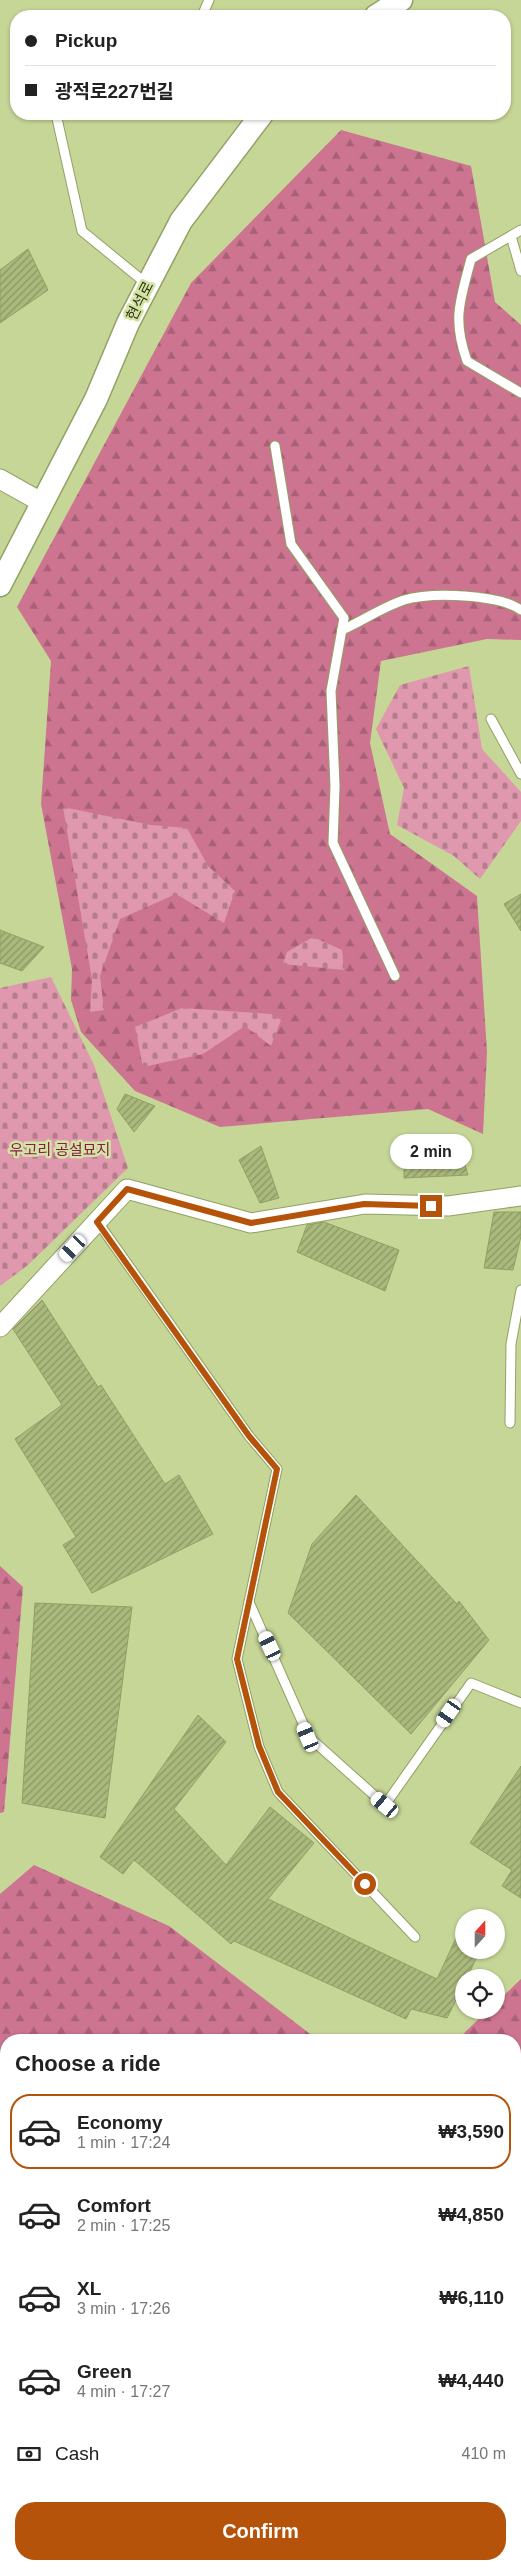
<!DOCTYPE html>
<html lang="en">
<head>
<meta charset="utf-8">
<style>
  :root { --surface:#fff; --page:#f2f2f2; --text:#222; --muted:#767676; --line:#e0e0e0; --accent:#b45309 }
  body { margin:0; font-family:Helvetica,"Noto Sans KR",sans-serif; background:var(--page); color:var(--text); height:100vh; display:flex; flex-direction:column; font-size:19px; white-space:nowrap }
  * { box-sizing:border-box; margin:0 }
  p { font-size:16px; color:var(--muted) }
  .icon { flex:none; width:28px; height:28px; fill:none; stroke:currentColor; stroke-width:2; stroke-linecap:round; stroke-linejoin:round }
  .map { position:relative; flex:1; overflow:hidden }
  .panel { position:absolute; left:0px; top:2034px; width:521px; height:536px; display:flex; flex-direction:column; background:var(--surface); border-radius:20px 20px 0 0; box-shadow:0 1px 4px #0004 }
  .panel>* { flex:none }
  .guide { position:absolute; left:10px; top:10px; width:501px; height:110px; border-radius:20px; box-shadow:0 1px 4px #0004; display:grid; align-content:center; height:110px; padding:0 15px; background:var(--surface) }
  .needle { width:32px; rotate:21deg }
  .tools { position:absolute; left:455px; top:1909px; display:grid; gap:10px }
  .tools a { display:grid; place-items:center; width:50px; height:50px; border-radius:50%; background:var(--surface); box-shadow:0 1px 4px #0004; font-size:25px }
  .end { position:absolute; width:22px; height:22px; margin:-11px; border:6px solid #b45309; background:#fff; box-shadow:0 0 0 2px #fff }
  .from { border-radius:50% }
  .bubble { position:absolute; height:35px; border-radius:18px; background:var(--surface); box-shadow:0 1px 4px #0004; font-size:16px; font-weight:700; line-height:35px; text-align:center }
  .car { position:absolute; width:15px; height:30px; margin:-15px -8px; border-radius:6px; box-shadow:0 0 4px 1px #0007; background:linear-gradient(#fff 24%,#345 0 40%,#fff 0 76%,#345 0 86%,#fff 0) }
  .guide b { display:flex; align-items:center; gap:18px; height:48px; font-size:19px }
  .guide b+b { border-top:1px solid var(--line) }
  .guide i { width:12px; height:12px; background:var(--text) }
  ul { padding:0; list-style:none }
  li { display:flex; align-items:center; gap:15px; height:75px; margin:0 10px 8px; padding:0 5px; border:2px solid transparent; border-radius:20px }
  li div { flex:1 }
  li b { display:block; font-size:19px }
  li em { font-style:normal; font-weight:700 }
  li.active { border-color:var(--accent) }
  li>.icon { width:45px; height:45px; stroke-width:1.5 }
  h2 { padding:0 15px; font-size:22px; line-height:60px }
  .pay { display:flex; align-items:center; gap:12px; height:55px; padding:0 15px; font-size:19px }
  .pay p { margin-inline-start:auto }
  .button { display:flex; gap:10px; margin-top:auto; padding:10px 15px }
  .button a { flex:1; height:58px; border-radius:20px; background:var(--accent); color:#fff; font-size:20px; font-weight:700; line-height:58px; text-align:center }
  .map>svg:first-child { display:block }
  .forest { fill:url(#forest-firs) }
  .cemetery { fill:url(#cemetery-stones) }
  .building { fill:url(#building-hatch); stroke:#91a063 }
  .lines { fill:none; stroke-linecap:round; stroke-linejoin:round }
  .service-casing { stroke:#92a164; stroke-width:11 }
  .minor-casing { stroke:#92a164; stroke-width:21 }
  .tertiary-casing { stroke:#92a164; stroke-width:25 }
  .service { stroke:#fff; stroke-width:9 }
  .minor { stroke:#fff; stroke-width:19 }
  .tertiary { stroke:#fff; stroke-width:22 }
  .route { stroke:#b45309; stroke-width:6 }
  .labels { text-anchor:middle; stroke-width:5; stroke-linejoin:round; paint-order:stroke }
  .street-label { font-size:15px; fill:#2e341b; stroke:#d3e3a4 }
  .park-label { font-size:15px; fill:#881d4b; stroke:#d3e3a4 }
</style>
</head>
<body>
<div class="map">
<svg width="521" height="2569" viewBox="0 0 521 2569">
  <defs>
    <pattern id="forest-firs" width="22" height="20" patternUnits="userSpaceOnUse" patternTransform="scale(1.25)"><rect width="22" height="20" fill="#cd7491"/><path d="M5 1l3.5 6h-7zM16 11l3.5 6h-7z" fill="#a76076"/></pattern>
    <pattern id="cemetery-stones" width="16" height="16" patternUnits="userSpaceOnUse" patternTransform="scale(1.25)"><rect width="16" height="16" fill="#df98ad"/><path d="M2 7V4a2 2 0 0 1 4 0v3zM10 15v-3a2 2 0 0 1 4 0v3z" fill="#b57d8c"/></pattern>
    <pattern id="building-hatch" width="6" height="6" patternUnits="userSpaceOnUse" patternTransform="scale(1.25)"><rect width="6" height="6" fill="#aab97c"/><path d="M-1 1l2-2M0 6l6-6M5 7l2-2" fill="none" stroke="#8b9765"/></pattern>
  </defs>
  <rect width="100%" height="100%" fill="#c6d697"/>
  <g class="forest">
    <polygon points="341,130 471,166 495,302 521,325 521,640 487,639 381,661 370,743 390,834 477,896 487,1052 483,1134 428,1109 220,1127 135,1091 81,1032 71,1000 72,969 41,804 51,661 17,607 191,283"/>
    <polygon points="0,1566 23,1587 4,1812 0,1813"/>
    <polygon points="34,1865 169,1926 318,2040 6,2040 6,2152 0,2150 0,1894"/>
    <polygon points="521,1979 521,2548 515,2546 515,2040 457,2040 488,2010 496,2010 496,2003"/>
    <polygon points="164,2564 465,2564 465,2569 161,2569"/>
  </g>
  <g class="cemetery">
    <polygon points="469,666 482,749 521,792 521,821 480,879 454,856 397,825 404,788 376,729 400,685"/>
    <polygon points="63,807 151,825 187,828 208,866 235,891 224,923 176,894 120,919 100,976 104,1010 90,1012 92,980"/>
    <polygon points="313,937 342,950 344,970 283,964 287,952"/>
    <polygon points="51,977 94,1065 128,1168 28,1265 0,1286 0,988"/>
    <polygon points="182,1008 271,1014 281,1020 271,1046 245,1026 203,1054 143,1067 135,1027"/>
  </g>
  <g class="building">
    <polygon points="28,249 48,290 0,323 0,270"/>
    <polygon points="521,894 521,931 504,904"/>
    <polygon points="0,930 44,947 22,971 0,963"/>
    <polygon points="125,1094 155,1106 134,1132 117,1109"/>
    <polygon points="458,1141 468,1175 404,1178 404,1142"/>
    <polygon points="261,1146 279,1198 260,1203 239,1160"/>
    <polygon points="494,1212 521,1212 521,1236 513,1270 484,1268"/>
    <polygon points="324,1222 399,1250 385,1291 297,1252 307,1225"/>
    <polygon points="42,1300 98,1387 101,1385 165,1484 179,1475 213,1534 92,1593 63,1545 76,1537 15,1439 62,1405 13,1329"/>
    <polygon points="356,1495 457,1604 459,1601 489,1640 411,1734 288,1613 312,1544"/>
    <polygon points="35,1603 132,1607 105,1818 22,1803"/>
    <polygon points="198,1715 226,1742 174,1809 226,1865 270,1807 314,1843 268,1899 437,1979 464,1921 464,1950 480,1950 467,1978 464,1978 464,1984 447,2018 411,2009 406,2019 234,1941 231,1944 134,1860 123,1874 100,1857"/>
    <polygon points="521,1766 521,1898 502,1886 512,1870 470,1843"/>
  </g>
  <g class="lines">
    <g class="service-casing">
      <g id="service">
        <polyline points="202,16 209,0"/>
        <polyline points="56,114 82,231 148,285"/>
        <path d="M521,230L471,259C460,301 452,319 467,361L521,393"/>
        <polyline points="511,236 521,271"/>
        <polyline points="275,446 291,544 344,618 331,691 335,786 333,843 395,976"/>
        <path d="M342,630C362,621 383,607 404,600C432,592 498,594 521,610"/>
        <polyline points="491,719 521,774"/>
        <polyline points="97,1221 249,1436 277,1469 237,1659 259,1747 278,1792 415,1937"/>
        <polyline points="510,1423 511,1344 521,1290"/>
        <polyline points="249,1602 309,1737 385,1805 471,1683 521,1703"/>
      </g>
    </g>
    <g class="minor-casing">
      <g id="minor">
        <polyline points="0,479 41,502"/>
        <polyline points="0,1327 127,1189 251,1223 365,1204 448,1206 521,1196"/>
      </g>
    </g>
    <g class="tertiary-casing">
      <g id="tertiary">
        <polyline points="376,16 401,0"/>
        <polyline points="0,585 96,399 128,323 181,221 262,114"/>
      </g>
    </g>
    <use href="#service" class="service"/>
    <use href="#minor" class="minor"/>
    <use href="#tertiary" class="tertiary"/>
  </g>
  <g class="lines">
    <polyline class="route" points="365,1884 278,1792 259,1746 237,1659 277,1469 249,1436 97,1222 127,1189 251,1223 364,1204 431,1206"/>
  </g>
  <g class="labels">
    <g class="street-label">
      <text transform="translate(140 301) rotate(-63)" y="5">현석로</text>
    </g>
    <g class="park-label">
      <text x="60" y="1155">우고리 공설묘지</text>
    </g>
  </g>
</svg>
<div class="tools">
<a><svg class="needle" viewBox="-14 -14 28 28"><path d="M0-13l5 13h-10z" fill="#e53935"/><path d="M0 13l5-13h-10z" fill="#767676"/></svg></a>
<a><svg class="icon" aria-label="locate" viewBox="0 0 24 24"><circle cx="12" cy="12" r="6"/><path d="M12 2v4M12 18v4M2 12h4M18 12h4"/></svg></a>
</div>
<i class="end from" style="left:365px;top:1884px"></i>
<i class="end" style="left:431px;top:1206px"></i>
<div class="bubble" style="left:390px;top:1134px;width:82px">2 min</div>
<i class="car" style="left:73px;top:1248px;rotate:223deg"></i>
<i class="car" style="left:270px;top:1646px;rotate:335deg"></i>
<i class="car" style="left:449px;top:1713px;rotate:215deg"></i>
<i class="car" style="left:308px;top:1737px;rotate:337deg"></i>
<i class="car" style="left:385px;top:1805px;rotate:310deg"></i>
<div class="guide">
<b><i class="from"></i>Pickup</b>
<b><i></i>광적로227번길</b>
</div>
<section class="panel">
<h2>Choose a ride</h2>
<ul>
<li class="active"><svg class="icon" aria-label="car" viewBox="0 0 24 24"><path d="M5 17H2v-5l4-1 3-4h7l3 4 3 1v5h-3M9 17h6M6 11h13"/><circle cx="7" cy="17" r="2"/><circle cx="17" cy="17" r="2"/></svg><div><b>Economy</b><p>1 min · 17:24</p></div><em>₩3,590</em></li>
<li><svg class="icon" aria-label="car" viewBox="0 0 24 24"><path d="M5 17H2v-5l4-1 3-4h7l3 4 3 1v5h-3M9 17h6M6 11h13"/><circle cx="7" cy="17" r="2"/><circle cx="17" cy="17" r="2"/></svg><div><b>Comfort</b><p>2 min · 17:25</p></div><em>₩4,850</em></li>
<li><svg class="icon" aria-label="car" viewBox="0 0 24 24"><path d="M5 17H2v-5l4-1 3-4h7l3 4 3 1v5h-3M9 17h6M6 11h13"/><circle cx="7" cy="17" r="2"/><circle cx="17" cy="17" r="2"/></svg><div><b>XL</b><p>3 min · 17:26</p></div><em>₩6,110</em></li>
<li><svg class="icon" aria-label="car" viewBox="0 0 24 24"><path d="M5 17H2v-5l4-1 3-4h7l3 4 3 1v5h-3M9 17h6M6 11h13"/><circle cx="7" cy="17" r="2"/><circle cx="17" cy="17" r="2"/></svg><div><b>Green</b><p>4 min · 17:27</p></div><em>₩4,440</em></li>
</ul>
<div class="pay"><svg class="icon" aria-label="cash" viewBox="0 0 24 24"><path d="M3 7h18v10H3z"/><circle cx="12" cy="12" r="2"/></svg>Cash<p>410 m</p></div>
<div class="button"><a>Confirm</a></div>
</section>
</div>
</body>
</html>
